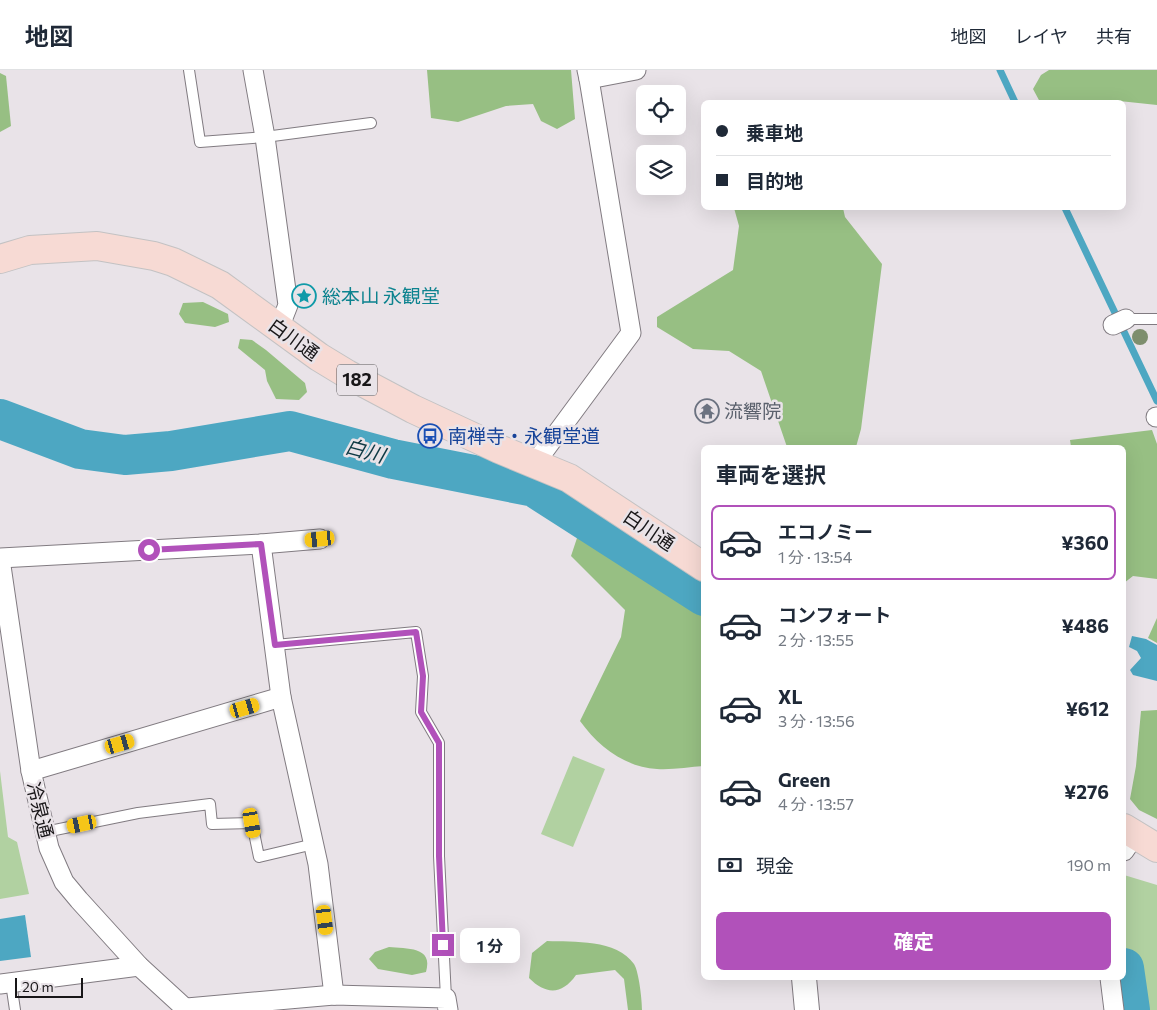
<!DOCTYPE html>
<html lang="ja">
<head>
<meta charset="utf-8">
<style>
  :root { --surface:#fff; --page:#f2f2f3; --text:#1f2937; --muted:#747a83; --line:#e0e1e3; --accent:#b151ba }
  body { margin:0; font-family:Commissioner,"Noto Sans JP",sans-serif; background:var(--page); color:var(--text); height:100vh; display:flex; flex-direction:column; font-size:19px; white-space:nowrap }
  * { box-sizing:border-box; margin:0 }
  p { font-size:16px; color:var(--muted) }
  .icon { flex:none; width:28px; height:28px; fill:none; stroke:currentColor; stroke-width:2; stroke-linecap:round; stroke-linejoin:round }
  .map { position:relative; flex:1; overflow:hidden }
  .side { position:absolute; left:701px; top:375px; width:425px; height:535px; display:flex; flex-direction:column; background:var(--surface); border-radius:8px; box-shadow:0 5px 20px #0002 }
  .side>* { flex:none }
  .banner { position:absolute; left:701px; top:30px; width:425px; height:110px; border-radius:8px; box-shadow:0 5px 20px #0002; display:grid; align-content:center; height:110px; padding:0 15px; background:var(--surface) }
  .tools { position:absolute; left:636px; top:15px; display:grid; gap:10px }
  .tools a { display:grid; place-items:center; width:50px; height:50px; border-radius:8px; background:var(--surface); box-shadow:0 5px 20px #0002; font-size:25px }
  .scale { position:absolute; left:15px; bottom:12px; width:68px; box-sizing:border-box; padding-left:5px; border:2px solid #181618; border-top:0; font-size:14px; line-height:18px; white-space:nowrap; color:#181618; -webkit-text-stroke:4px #e9e3e8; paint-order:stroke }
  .end { position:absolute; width:22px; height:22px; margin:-11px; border:6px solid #b151ba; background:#fff; box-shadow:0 0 0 2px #fff }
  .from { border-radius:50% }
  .bubble { position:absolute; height:35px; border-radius:8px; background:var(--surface); box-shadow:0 5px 20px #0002; font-size:16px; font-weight:700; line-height:35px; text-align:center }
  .car { position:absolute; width:15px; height:30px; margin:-15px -8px; border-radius:6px; box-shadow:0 0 4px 1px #0007; background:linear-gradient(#f5c518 24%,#345 0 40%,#f5c518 0 76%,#345 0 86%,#f5c518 0) }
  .banner b { display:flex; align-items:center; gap:18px; height:48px; font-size:19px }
  .banner b+b { border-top:1px solid var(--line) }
  .banner i { width:12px; height:12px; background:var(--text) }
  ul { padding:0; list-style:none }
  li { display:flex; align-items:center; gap:15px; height:75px; margin:0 10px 8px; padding:0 5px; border:2px solid transparent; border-radius:8px }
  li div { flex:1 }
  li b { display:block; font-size:19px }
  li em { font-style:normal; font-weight:700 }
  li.on { border-color:var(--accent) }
  li>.icon { width:45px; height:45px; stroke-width:1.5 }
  h2 { padding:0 15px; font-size:22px; line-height:60px }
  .pay { display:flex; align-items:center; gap:12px; height:55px; padding:0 15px; font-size:19px }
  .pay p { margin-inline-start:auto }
  .action { display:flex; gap:10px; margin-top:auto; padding:10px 15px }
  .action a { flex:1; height:58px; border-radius:8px; background:var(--accent); color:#fff; font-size:20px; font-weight:700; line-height:58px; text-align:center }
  header { display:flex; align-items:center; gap:30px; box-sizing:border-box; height:70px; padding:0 25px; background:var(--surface); border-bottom:1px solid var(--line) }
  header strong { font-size:24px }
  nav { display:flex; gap:28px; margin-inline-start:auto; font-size:18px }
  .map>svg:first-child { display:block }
  .green { fill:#b1d1a1 }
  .forest { fill:#97bf83 }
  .water { fill:#4da7c2 }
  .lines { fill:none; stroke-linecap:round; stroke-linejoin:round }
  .stream { stroke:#4da7c2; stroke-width:7 }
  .river { stroke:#4da7c2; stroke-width:40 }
  .service-casing { stroke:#817b81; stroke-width:12 }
  .minor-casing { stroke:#817b81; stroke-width:21 }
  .tertiary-casing { stroke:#817b81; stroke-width:26 }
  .primary-casing { stroke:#c3c2c3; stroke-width:30 }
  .service { stroke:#fff; stroke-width:10 }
  .minor { stroke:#fff; stroke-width:19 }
  .tertiary { stroke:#fff; stroke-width:24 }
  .primary { stroke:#f7dad4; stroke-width:28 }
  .tree { fill:#7d8e6d }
  .route { stroke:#b151ba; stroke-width:6 }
  .labels { text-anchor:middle; stroke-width:5; stroke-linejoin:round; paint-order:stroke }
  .shield { fill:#e9e3e8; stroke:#575456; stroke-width:1 }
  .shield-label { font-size:18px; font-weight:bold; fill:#181618 }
  .culture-label { font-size:19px; fill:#0d838f; stroke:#e9e3e8; text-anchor:start }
  .street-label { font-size:19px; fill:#181618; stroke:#e9e3e8 }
  .worship-label { font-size:19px; fill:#5b616d; stroke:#e9e3e8; text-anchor:start }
  .transit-label { font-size:19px; fill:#164399; stroke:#e9e3e8; text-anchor:start }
  .water-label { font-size:20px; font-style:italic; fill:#0e3944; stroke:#e9e3e8 }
</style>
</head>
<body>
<header>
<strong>地図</strong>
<nav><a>地図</a><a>レイヤ</a><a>共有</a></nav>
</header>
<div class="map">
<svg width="1157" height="940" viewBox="0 0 1157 940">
  <rect width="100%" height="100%" fill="#e9e3e8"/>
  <g class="green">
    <polygon points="573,686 605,699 573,777 541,764"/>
    <polygon points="0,701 8,767 17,772 29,824 0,829"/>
    <polygon points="1124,805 1157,815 1157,940 1134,940 1124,869"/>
  </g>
  <g class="forest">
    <polygon points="427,0 571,0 575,49 557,59 541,51 533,34 506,36 458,52 431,48"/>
    <polygon points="1049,0 1157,0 1157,35 1110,30 1103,32 1040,32 1033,19 1041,5"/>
    <polygon points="0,3 6,6 11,56 0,62"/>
    <polygon points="734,138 843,138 845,147 882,194 861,359 856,377 787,377 761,301 729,281 693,279 657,257 657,247 733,200 739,156"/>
    <polygon points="203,232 228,244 229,252 215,257 185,253 179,244 183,233"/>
    <polygon points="240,269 252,270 266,280 305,313 307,322 299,330 276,329 267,311 265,300 238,278"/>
    <polygon points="1152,360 1157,374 1157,509 1133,506 1124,513 1124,378 1071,377 1070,370"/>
    <path d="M593,463L704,542V696C689,697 672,700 657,699C624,697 598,676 580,651L621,567L625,540L571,486L577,468Z"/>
    <polygon points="1157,548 1157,573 1148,568"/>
    <polygon points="1157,640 1157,749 1139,740 1130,729 1136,696 1141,641"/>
    <path d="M547,871C573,872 617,869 634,894C639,902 642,930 642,940H628L624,909L615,900L576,905C562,925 546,925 529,908L532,883Z"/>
    <path d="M389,877C406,879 434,876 426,902L412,905L378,899L369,889L375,882Z"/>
  </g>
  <g class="water">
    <polygon points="1132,566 1146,569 1157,575 1157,611 1133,605 1130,600 1141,588 1137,581 1129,577"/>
    <polygon points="25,845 31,887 0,891 0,849"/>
  </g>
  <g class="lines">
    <g class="stream">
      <polyline points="1000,0 1015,32"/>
      <polyline points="1065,138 1157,331"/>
    </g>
    <g class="river">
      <polyline points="0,349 80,379 125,385 171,381 290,361 393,389 534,417 704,526"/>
      <polyline points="1124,898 1130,940"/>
    </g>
    <g class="service-casing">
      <g id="service">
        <polyline points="189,0 200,72 265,67 371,53"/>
        <polyline points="1126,249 1157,249"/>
        <polyline points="275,575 416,562 423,606 421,642 439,673 439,786 446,928"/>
        <polyline points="45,762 138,743 210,734 212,754 252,753 259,787 314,774"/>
        <polyline points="11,913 15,940"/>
      </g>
    </g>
    <g class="minor-casing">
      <g id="minor">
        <polyline points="253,0 265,67 288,235 279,258"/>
        <polyline points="587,0 589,9 636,0"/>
        <polyline points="1113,255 1126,249"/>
        <polyline points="1156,347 1157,347"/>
        <polyline points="535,393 631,263 589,9"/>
        <polyline points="261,474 281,627 318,794 334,925"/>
        <polyline points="0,488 261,474 320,469"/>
        <polyline points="0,489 31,701 49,778 64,812 79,830 139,896 187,940"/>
        <polyline points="31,701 281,627"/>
        <polyline points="1124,781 1135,765"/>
        <polyline points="1110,908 1114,940"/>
        <polyline points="0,914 139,896"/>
        <polyline points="187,938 334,925 446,928 448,940"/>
      </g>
    </g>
    <g class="tertiary-casing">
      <polyline id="tertiary" points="804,908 807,940"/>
    </g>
    <g class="primary-casing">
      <g id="primary">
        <polyline points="0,189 30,180 97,176 154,186 173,192 220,215 319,287 347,304 413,339 499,379 569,408 704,497"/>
        <polyline points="1124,758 1157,778"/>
      </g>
    </g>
    <use href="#service" class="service"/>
    <use href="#minor" class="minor"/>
    <use href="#tertiary" class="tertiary"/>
    <use href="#primary" class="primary"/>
  </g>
  <circle class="tree" cx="1140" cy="267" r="8"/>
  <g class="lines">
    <polyline class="route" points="149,480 261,474 275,575 416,562 423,606 421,642 439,673 439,786 443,875"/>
  </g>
  <defs>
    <g id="sight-ring" transform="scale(1.25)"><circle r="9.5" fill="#e9e3e8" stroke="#0f9aa8" stroke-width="1.5"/><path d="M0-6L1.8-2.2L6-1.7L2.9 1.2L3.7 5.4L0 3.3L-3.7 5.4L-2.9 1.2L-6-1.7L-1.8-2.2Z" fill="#0f9aa8"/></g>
    <g id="temple-ring" transform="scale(1.25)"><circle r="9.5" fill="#e9e3e8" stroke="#6b7280" stroke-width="1.5"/><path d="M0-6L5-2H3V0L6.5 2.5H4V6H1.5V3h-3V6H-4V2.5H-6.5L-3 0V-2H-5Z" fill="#6b7280"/></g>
    <g id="bus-ring" transform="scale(1.25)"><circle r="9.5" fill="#e9e3e8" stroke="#1a4fb4" stroke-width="1.5"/><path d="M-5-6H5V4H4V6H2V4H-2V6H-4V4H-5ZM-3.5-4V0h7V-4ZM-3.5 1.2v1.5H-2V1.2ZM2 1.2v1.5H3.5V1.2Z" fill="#1a4fb4"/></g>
  </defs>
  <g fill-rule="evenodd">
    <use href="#sight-ring" x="304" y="226"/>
    <use href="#temple-ring" x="707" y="341"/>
    <use href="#bus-ring" x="430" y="366"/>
  </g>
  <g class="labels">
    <rect class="shield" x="337" y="294.5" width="40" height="31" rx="4"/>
    <g class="shield-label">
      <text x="357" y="316">182</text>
    </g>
    <g class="culture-label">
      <text x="322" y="233">総本山 永観堂</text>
    </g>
    <g class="street-label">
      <text transform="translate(294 269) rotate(36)" y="7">白川通</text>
      <text transform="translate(649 460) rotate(34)" y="7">白川通</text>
      <text transform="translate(40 740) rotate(76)" y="7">冷泉通</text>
    </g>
    <g class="worship-label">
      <text x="724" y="348">流響院</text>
    </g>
    <g class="transit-label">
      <text x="448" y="373">南禅寺・永観堂道</text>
    </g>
    <g class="water-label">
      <text transform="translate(365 381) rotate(15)" y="7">白川</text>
    </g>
  </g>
</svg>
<div class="tools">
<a><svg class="icon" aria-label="locate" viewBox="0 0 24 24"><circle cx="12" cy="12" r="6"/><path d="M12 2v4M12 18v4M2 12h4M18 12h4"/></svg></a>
<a><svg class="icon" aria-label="layers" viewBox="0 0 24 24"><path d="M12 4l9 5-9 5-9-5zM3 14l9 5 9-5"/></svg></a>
</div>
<div class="scale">20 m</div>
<i class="end from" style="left:149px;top:480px"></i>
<i class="end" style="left:443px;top:875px"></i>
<div class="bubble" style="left:460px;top:858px;width:60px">1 分</div>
<i class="car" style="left:320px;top:469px;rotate:264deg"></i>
<i class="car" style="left:245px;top:638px;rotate:74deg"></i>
<i class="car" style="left:120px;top:674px;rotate:74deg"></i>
<i class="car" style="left:252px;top:753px;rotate:170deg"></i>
<i class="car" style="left:82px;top:754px;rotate:258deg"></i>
<i class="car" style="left:325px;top:850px;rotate:173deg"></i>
<div class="banner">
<b><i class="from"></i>乗車地</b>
<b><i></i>目的地</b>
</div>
<section class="side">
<h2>車両を選択</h2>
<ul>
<li class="on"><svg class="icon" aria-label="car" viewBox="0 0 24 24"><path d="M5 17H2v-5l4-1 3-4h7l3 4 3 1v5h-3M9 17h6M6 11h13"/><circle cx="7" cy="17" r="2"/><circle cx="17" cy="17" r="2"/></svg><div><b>エコノミー</b><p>1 分 · 13:54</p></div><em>¥360</em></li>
<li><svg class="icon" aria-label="car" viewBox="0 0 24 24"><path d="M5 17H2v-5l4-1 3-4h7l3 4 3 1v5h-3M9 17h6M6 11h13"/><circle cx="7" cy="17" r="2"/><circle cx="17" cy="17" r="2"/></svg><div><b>コンフォート</b><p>2 分 · 13:55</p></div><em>¥486</em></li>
<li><svg class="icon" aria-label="car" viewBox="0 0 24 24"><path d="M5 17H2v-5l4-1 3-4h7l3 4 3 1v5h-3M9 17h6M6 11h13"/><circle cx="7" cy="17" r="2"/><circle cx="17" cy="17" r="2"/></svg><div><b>XL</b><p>3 分 · 13:56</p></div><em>¥612</em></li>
<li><svg class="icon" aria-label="car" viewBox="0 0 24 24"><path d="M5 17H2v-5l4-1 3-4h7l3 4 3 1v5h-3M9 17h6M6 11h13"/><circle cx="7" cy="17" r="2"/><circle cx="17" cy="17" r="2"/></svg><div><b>Green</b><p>4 分 · 13:57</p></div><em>¥276</em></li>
</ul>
<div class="pay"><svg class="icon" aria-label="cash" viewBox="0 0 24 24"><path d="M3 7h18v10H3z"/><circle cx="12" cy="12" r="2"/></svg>現金<p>190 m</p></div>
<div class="action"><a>確定</a></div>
</section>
</div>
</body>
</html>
